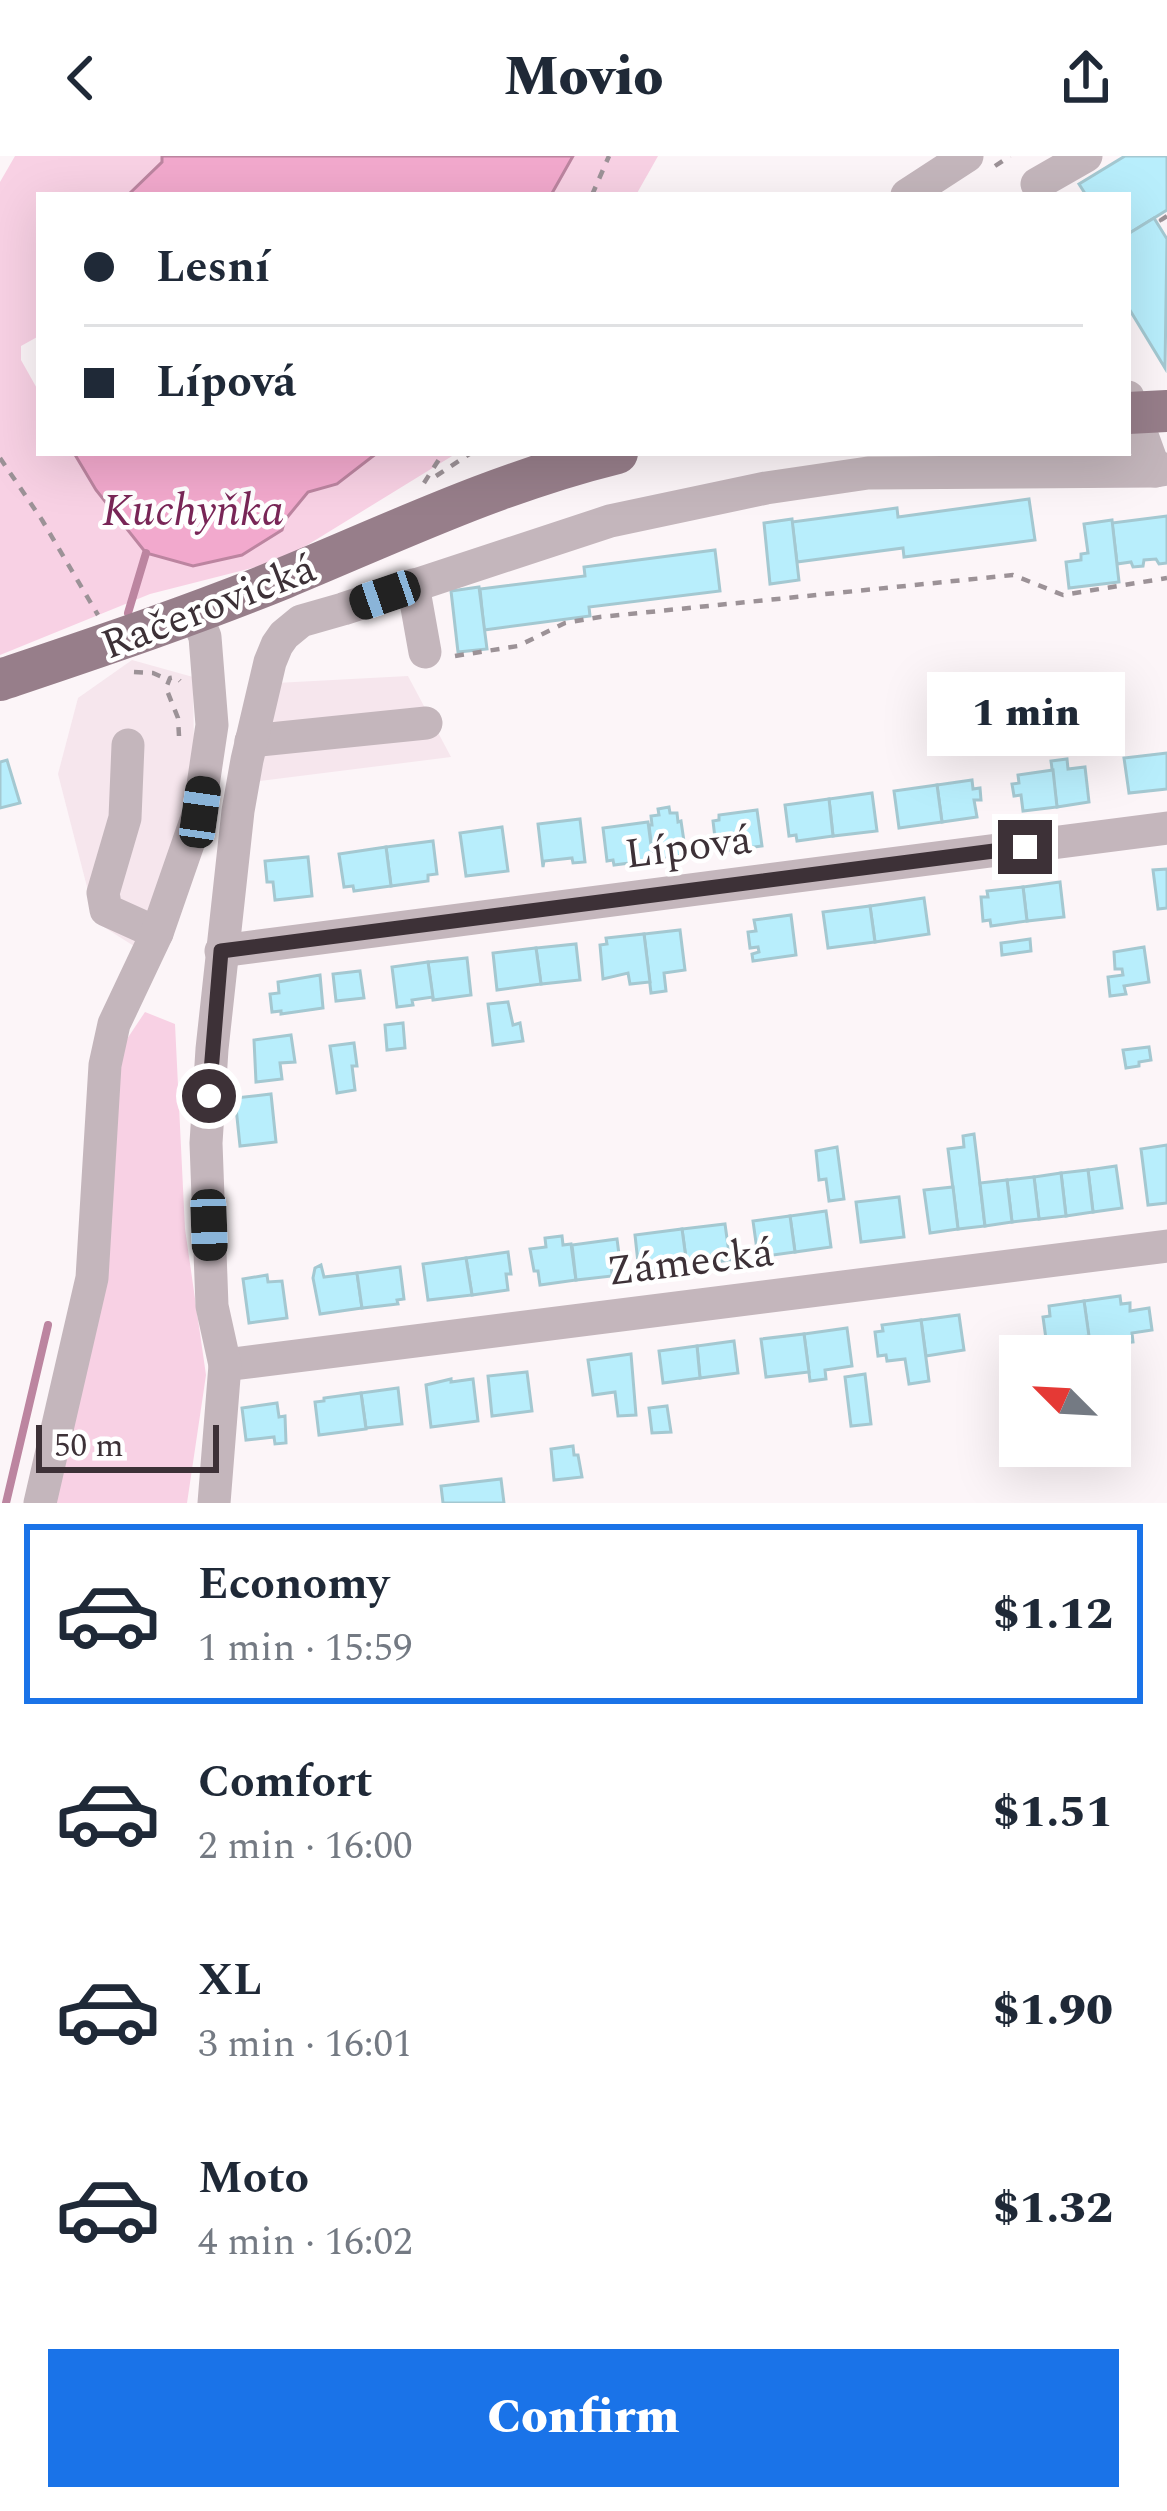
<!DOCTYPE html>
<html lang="en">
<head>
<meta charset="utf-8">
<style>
  :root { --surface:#fff; --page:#f2f2f3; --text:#1f2937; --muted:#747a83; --line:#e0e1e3; --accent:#1a73e8 }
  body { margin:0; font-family:Spectral,serif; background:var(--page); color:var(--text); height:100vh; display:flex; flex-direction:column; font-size:45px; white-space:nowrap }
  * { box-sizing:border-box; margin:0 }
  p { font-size:39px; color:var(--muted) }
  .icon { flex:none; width:66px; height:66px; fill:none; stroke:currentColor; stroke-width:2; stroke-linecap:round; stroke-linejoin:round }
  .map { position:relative; height:1347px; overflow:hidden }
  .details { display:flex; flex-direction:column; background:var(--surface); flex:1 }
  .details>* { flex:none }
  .hud { position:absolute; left:36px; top:36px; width:1095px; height:264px; border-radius:0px; box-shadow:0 12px 48px #0002; display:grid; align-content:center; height:264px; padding:0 48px; background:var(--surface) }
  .needle { width:78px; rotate:294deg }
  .controls { position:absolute; left:999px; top:1179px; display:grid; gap:24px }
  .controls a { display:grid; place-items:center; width:132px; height:132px; border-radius:0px; background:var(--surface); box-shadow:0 12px 48px #0002; font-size:60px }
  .scale { position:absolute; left:36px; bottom:30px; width:183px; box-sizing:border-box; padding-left:12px; border:6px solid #3d3137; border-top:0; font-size:33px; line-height:42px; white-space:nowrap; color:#3d3137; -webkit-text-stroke:9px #fff; paint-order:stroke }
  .end { position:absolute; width:54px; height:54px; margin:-27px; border:15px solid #3d3137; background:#fff; box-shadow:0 0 0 6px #fff }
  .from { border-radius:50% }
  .bubble { position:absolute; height:84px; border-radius:0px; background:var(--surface); box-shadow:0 12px 48px #0002; font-size:39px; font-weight:800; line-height:84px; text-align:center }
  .car { position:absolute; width:36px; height:72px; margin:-36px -18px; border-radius:15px; box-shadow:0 0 9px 3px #0007; background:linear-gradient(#222 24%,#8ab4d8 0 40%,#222 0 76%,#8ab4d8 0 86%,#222 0) }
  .hud b { display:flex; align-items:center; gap:42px; height:114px; font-size:45px }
  .hud b+b { border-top:3px solid var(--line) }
  .hud i { width:30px; height:30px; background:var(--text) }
  ul { padding:21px 0 0; list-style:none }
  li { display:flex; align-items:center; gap:36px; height:180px; margin:0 24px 18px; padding:0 24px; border:6px solid transparent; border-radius:0px }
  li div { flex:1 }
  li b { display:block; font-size:45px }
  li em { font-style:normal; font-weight:800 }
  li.on { border-color:var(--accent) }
  li>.icon { width:108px; height:108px; stroke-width:1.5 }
  .primary-button { display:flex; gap:24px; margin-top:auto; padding:24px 48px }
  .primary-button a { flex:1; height:138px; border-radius:0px; background:var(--accent); color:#fff; font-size:48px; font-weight:800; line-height:138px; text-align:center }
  header { display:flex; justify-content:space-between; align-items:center; height:156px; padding:0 48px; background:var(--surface); font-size:54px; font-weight:800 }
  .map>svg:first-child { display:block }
  .built { fill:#f6e6ed }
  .green { fill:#f8d1e4 }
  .water { fill:#f2a9cd; stroke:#bc85a0; stroke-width:3 }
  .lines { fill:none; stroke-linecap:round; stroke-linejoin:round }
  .stream { stroke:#bc85a0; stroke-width:8 }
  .building { fill:#b8eefc; stroke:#a4c8d1; stroke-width:3 }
  .path { stroke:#9c9297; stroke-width:4.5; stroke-dasharray:9 9; stroke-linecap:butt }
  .minor { stroke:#c4b6bc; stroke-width:33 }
  .major { stroke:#977e8a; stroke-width:42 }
  .route { stroke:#3d3137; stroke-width:15 }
  .labels { text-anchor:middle; stroke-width:9; stroke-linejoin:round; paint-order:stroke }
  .street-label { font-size:42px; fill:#3d3137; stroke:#fff }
  .water-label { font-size:45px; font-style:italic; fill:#792657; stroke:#fff }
</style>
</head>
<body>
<header><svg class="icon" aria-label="back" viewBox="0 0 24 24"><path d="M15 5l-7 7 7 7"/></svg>Movio<svg class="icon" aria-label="share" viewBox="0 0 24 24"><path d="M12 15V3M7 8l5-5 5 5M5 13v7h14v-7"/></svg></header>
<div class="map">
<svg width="1167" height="1347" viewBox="0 0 1167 1347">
  <rect width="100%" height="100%" fill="#fcf5f8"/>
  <g class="built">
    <polygon points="132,504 193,521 194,593 169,715 137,792 96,766 58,618 78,542"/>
    <polygon points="408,520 451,601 253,626 276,527"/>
  </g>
  <g class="green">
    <polygon points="15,0 162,0 162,6 128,39 39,39 39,180 21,190 21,204 39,236 39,297 74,297 96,334 242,399 282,374 285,364 308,336 337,328 377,297 457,297 283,404 150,438 0,499 0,26"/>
    <polygon points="573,0 658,0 636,39 551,39"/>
    <polygon points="145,856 175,868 185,1073 206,1219 187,1347 54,1347 123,889"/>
  </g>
  <g class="water">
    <polygon points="162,0 573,0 551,39 128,39 162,6"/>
    <polygon points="74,297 377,297 337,328 308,336 285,364 282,374 242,399 193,410 146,397 96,334"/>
  </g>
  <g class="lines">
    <g class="stream">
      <polyline points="128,457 146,397"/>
      <polyline points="6,1347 48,1169"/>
    </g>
  </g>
  <g class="building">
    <polygon points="1125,0 1167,0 1167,54 1128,78 1128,39 1086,39 1079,28"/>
    <polygon points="1154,62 1167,83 1165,212 1128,151 1128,78"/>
    <polygon points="1029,343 1035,384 904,401 903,392 797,406 792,366 897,352 898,361"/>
    <polygon points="1167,360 1167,407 1159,408 1156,403 1144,404 1143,410 1133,411 1131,406 1117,408 1112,367"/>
    <polygon points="792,363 799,424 770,428 764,367"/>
    <polygon points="1112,364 1119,426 1069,432 1066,406 1081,404 1081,398 1088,397 1084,368"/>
    <polygon points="715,394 720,435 589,451 590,460 484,474 480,433 585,420 584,411"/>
    <polygon points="479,431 487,493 458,496 451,435"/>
    <polygon points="1167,597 1167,633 1129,637 1124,602"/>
    <polygon points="1067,603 1068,613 1085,611 1089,646 1057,651 1051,605"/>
    <polygon points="7,604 20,647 0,652 0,606"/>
    <polygon points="1053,614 1057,651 1023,655 1021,639 1014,640 1012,628 1019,627 1018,619"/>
    <polygon points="972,624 973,633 980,632 981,644 974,644 977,661 942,666 937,629"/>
    <polygon points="937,629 942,666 899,672 894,635"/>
    <polygon points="872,637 877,675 833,680 829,643"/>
    <polygon points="829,643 833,680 797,685 796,679 789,680 785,649"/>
    <polygon points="669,651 670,657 677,657 678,666 681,665 686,699 653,704 649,669 652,669 651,660 659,659 658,653"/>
    <polygon points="757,654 762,690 723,695 722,681 715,682 713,665 719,664 719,659"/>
    <polygon points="580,663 585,706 573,707 572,702 544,705 543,711 538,668"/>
    <polygon points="648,666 653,704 614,709 613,704 607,705 603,672"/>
    <polygon points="502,671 508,715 466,720 460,677"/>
    <polygon points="433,685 437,718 428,719 428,725 391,730 386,691"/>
    <polygon points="386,691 391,730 354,735 353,730 344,731 339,698"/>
    <polygon points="308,701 312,740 275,744 273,726 267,726 265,705"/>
    <polygon points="1167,713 1167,752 1158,753 1153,714"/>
    <polygon points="1060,726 1064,761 1027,765 1023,731"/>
    <polygon points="1023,731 1027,765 991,770 990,764 983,765 981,741 988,741 987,735"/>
    <polygon points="924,742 929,778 875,786 870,750"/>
    <polygon points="870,750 875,786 828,792 823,756"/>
    <polygon points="791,759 796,799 753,805 752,798 759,796 758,791 750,792 748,776 756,775 754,764"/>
    <polygon points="680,774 685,814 664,817 666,835 651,837 644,778"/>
    <polygon points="644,778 650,826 630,828 628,817 603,823 600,789 607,788 606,782"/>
    <polygon points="1030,783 1031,795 1002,799 1001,787"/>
    <polygon points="576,788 580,824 541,828 536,792"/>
    <polygon points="1144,791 1149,826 1124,830 1126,838 1110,840 1108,821 1123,819 1122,813 1115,813 1114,796"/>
    <polygon points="536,792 541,828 497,834 493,797"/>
    <polygon points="467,802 471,839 433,844 428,806"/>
    <polygon points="428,806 433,841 412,844 413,849 397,851 392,811"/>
    <polygon points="360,815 364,842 336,845 333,818"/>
    <polygon points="320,819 323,852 281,858 281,855 272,856 270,838 279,837 278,826"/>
    <polygon points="508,846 513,869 520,867 523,885 493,889 488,848"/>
    <polygon points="403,867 405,892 387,894 385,869"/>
    <polygon points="291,879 295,906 280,907 282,923 256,926 254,884"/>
    <polygon points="354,887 357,910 352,910 355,934 337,937 330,890"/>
    <polygon points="1149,891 1151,904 1139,906 1139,910 1126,912 1123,894"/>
    <polygon points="271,938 276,986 240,990 235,942"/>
    <polygon points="974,978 985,1070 958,1073 948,993 964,991 963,980"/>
    <polygon points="1167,989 1167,1047 1148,1049 1141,993"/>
    <polygon points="837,991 844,1043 829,1045 826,1023 819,1024 816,995"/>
    <polygon points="1116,1010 1122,1052 1093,1056 1088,1014"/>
    <polygon points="1088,1014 1093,1056 1066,1060 1061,1017"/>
    <polygon points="1061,1017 1066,1060 1039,1063 1034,1021"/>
    <polygon points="1034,1021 1039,1063 1012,1066 1007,1024"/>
    <polygon points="1007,1024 1012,1066 985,1070 980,1027"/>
    <polygon points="953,1031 958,1073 930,1077 924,1034"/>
    <polygon points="899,1041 904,1081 861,1086 856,1046"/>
    <polygon points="826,1055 831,1091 795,1096 790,1060"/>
    <polygon points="790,1060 795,1096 758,1101 753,1065"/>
    <polygon points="725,1068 730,1104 687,1110 682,1073"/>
    <polygon points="682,1073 687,1110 639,1116 635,1079"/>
    <polygon points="562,1080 563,1089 571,1088 576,1124 540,1129 538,1115 534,1115 530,1093 546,1091 545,1082"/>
    <polygon points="617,1083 620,1106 611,1107 612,1120 576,1124 572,1089"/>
    <polygon points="508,1096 511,1118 506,1118 508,1134 472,1139 466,1102"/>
    <polygon points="466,1102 472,1139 428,1144 423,1108"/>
    <polygon points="321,1109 324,1121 357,1117 362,1152 320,1158 313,1122 315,1112"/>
    <polygon points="400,1111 404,1143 397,1144 398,1148 362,1152 357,1117"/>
    <polygon points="267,1119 268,1126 282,1125 287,1162 249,1167 243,1123"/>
    <polygon points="1120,1140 1121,1148 1130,1147 1130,1155 1149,1152 1152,1174 1132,1177 1133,1186 1090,1191 1084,1145"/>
    <polygon points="1084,1145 1089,1180 1070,1182 1071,1187 1054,1190 1052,1182 1046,1183 1043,1161 1050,1160 1049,1150"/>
    <polygon points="959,1159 964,1194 926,1200 921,1164"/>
    <polygon points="921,1164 929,1225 909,1228 905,1203 887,1205 886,1199 878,1200 875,1176 883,1175 882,1169"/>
    <polygon points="847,1172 852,1210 825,1214 826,1223 810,1225 804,1178"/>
    <polygon points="804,1178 809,1216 766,1221 761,1183"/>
    <polygon points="734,1185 738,1217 700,1222 697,1190"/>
    <polygon points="697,1190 700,1222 663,1227 659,1195"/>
    <polygon points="631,1198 636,1259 618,1260 615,1236 593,1239 588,1204"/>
    <polygon points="527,1216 532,1255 492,1260 488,1220"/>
    <polygon points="865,1218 871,1268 851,1270 845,1221"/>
    <polygon points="451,1223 451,1226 473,1223 478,1265 431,1271 426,1229"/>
    <polygon points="398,1232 402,1268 366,1272 361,1237"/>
    <polygon points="361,1237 366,1273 319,1279 315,1246 324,1245 324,1242"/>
    <polygon points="277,1247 279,1261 285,1260 286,1287 275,1288 274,1281 246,1284 242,1252"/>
    <polygon points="667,1250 671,1276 652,1277 649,1252"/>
    <polygon points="573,1290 574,1299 578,1299 582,1321 554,1324 551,1293"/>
    <polygon points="501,1323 504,1347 443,1347 441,1330"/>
  </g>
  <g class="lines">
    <g class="path">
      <polyline points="995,10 1010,0"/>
      <polyline points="592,39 609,0"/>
      <polyline points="1167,60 1161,64 1167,71"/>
      <polyline points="0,302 42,364 98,459"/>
      <polyline points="436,320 471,297"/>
      <polyline points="424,327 443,297"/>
      <polyline points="455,500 518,490 565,467 600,461 1013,419 1063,439 1167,422"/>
      <polyline points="134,516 153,517 169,524"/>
      <polyline points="179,580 178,562 166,532 170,522 176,521 180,525"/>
    </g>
    <g class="minor">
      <polyline points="1037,28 1086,0"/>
      <polyline points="907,39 967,0"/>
      <polyline points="1128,241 1155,315 1167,313"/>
      <polyline points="413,429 425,496"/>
      <polyline points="251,585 426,567"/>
      <polyline points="128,589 125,662 103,737 106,754 157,777"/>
      <polyline points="221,795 1167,672"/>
      <polyline points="225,1209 1167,1090"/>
      <polyline points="40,1347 92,1122 105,909 114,868 157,777 199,656 212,569 205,481 195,456"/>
      <polyline points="214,1347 225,1209 212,1150 206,987 212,893 238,655 247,604 270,506 277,489 284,479 301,465 343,453 610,365 766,332 868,317 1155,315"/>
    </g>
    <g class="major">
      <polyline points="1128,257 1167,255"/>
      <path d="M0,524C95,492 191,460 284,422C395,376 499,326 617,297"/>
    </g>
  </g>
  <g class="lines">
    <polyline class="route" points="209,940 221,795 1025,691"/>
  </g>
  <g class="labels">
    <g class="street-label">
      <text transform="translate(208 449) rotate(-21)" y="15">Račerovická</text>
      <text transform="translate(688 689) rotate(-7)" y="15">Lípová</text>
      <text transform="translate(690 1104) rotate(-7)" y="15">Zámecká</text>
    </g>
    <g class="water-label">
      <text x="193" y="369">Kuchyňka</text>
    </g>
  </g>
</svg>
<div class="controls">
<a><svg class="needle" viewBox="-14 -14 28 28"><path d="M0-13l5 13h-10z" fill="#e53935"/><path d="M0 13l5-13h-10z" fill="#747a83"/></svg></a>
</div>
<div class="scale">50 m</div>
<i class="end from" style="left:209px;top:940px"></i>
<i class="end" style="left:1025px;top:691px"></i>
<div class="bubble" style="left:927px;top:516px;width:198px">1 min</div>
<i class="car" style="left:385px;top:439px;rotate:251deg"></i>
<i class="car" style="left:200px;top:656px;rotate:8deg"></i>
<i class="car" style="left:209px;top:1069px;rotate:178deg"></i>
<div class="hud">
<b><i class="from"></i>Lesní</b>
<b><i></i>Lípová</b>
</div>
</div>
<section class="details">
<ul>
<li class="on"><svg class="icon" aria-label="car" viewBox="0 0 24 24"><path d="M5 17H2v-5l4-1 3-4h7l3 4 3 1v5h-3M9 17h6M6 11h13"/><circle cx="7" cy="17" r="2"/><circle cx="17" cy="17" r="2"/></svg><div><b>Economy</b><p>1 min · 15:59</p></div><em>$1.12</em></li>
<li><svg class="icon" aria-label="car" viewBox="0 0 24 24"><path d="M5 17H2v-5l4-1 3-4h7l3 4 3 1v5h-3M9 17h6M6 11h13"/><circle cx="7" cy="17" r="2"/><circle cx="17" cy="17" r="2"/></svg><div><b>Comfort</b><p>2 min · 16:00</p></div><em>$1.51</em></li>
<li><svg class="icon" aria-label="car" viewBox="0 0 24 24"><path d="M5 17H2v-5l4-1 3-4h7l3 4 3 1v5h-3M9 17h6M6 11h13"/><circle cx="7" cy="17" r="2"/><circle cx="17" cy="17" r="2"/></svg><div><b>XL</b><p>3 min · 16:01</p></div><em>$1.90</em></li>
<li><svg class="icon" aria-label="car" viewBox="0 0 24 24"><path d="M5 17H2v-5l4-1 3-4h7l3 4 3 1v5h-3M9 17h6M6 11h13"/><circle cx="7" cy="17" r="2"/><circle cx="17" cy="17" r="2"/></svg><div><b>Moto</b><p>4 min · 16:02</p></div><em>$1.32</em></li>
</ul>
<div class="primary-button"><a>Confirm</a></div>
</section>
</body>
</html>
